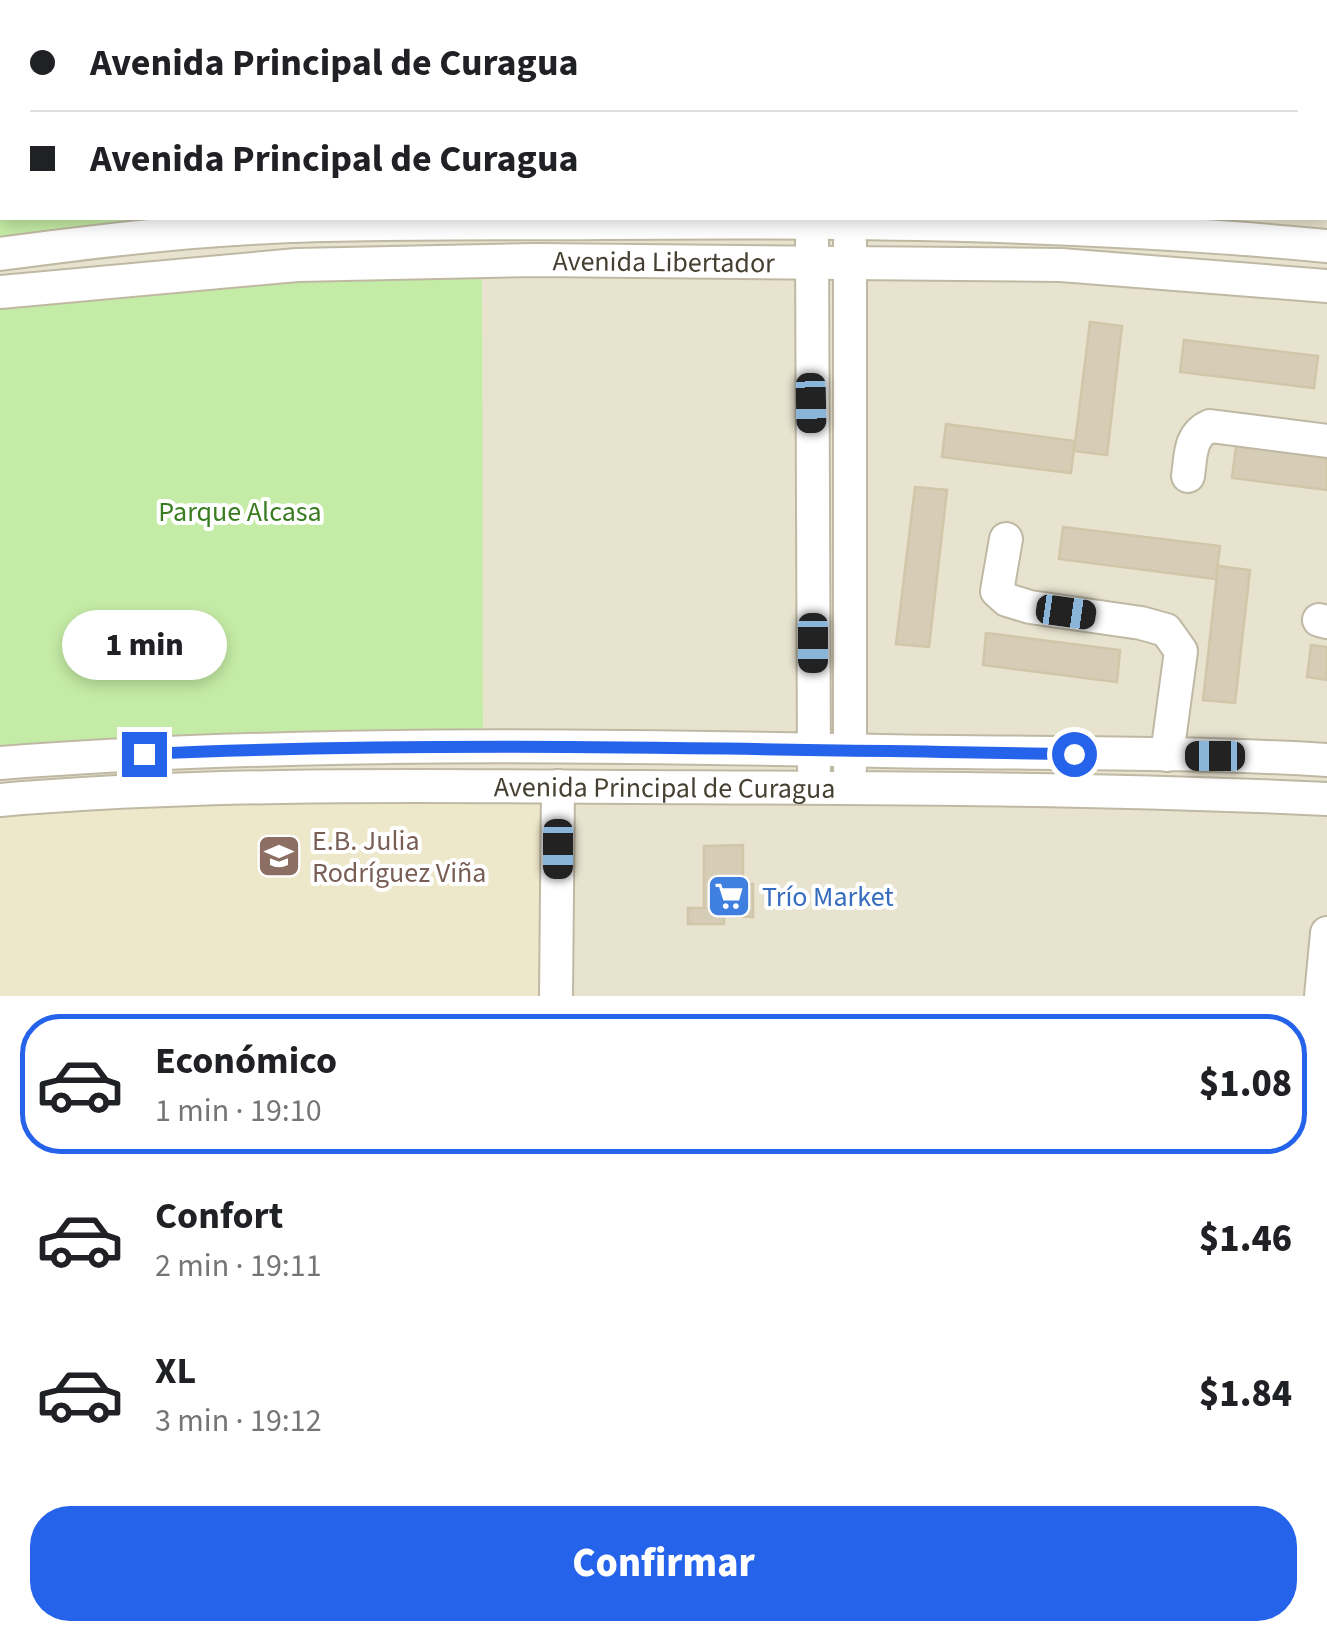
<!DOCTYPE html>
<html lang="es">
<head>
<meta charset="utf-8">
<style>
  :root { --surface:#fff; --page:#f6f6f6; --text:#202124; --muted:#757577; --line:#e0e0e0; --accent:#2563eb }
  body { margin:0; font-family:"Source Sans 3",sans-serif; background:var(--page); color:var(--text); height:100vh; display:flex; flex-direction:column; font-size:38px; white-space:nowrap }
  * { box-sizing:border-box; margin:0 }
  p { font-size:32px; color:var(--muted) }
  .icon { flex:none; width:55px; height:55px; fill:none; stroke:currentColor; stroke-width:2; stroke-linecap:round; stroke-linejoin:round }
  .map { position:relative; height:996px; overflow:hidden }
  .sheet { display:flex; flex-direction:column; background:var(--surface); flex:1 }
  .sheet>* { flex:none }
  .hud { position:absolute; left:0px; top:0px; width:1328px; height:220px; box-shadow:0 5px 15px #0003; display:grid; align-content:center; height:220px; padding:0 30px; background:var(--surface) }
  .end { position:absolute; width:45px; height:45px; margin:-22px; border:12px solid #2563eb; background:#fff; box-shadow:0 0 0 5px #fff }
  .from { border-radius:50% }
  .bubble { position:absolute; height:70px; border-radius:35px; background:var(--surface); box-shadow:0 5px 15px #0003; font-size:32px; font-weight:800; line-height:70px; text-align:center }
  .car { position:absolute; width:30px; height:60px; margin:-30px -15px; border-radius:12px; box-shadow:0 0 8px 2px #0007; background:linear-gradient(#222 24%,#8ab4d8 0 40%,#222 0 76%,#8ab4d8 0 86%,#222 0) }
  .hud b { display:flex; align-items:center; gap:35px; height:95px; font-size:38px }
  .hud b+b { border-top:2px solid var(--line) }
  .hud i { width:25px; height:25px; background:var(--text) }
  ul { padding:18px 0 0; list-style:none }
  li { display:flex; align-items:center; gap:30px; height:140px; margin:0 20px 15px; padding:0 10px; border:5px solid transparent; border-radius:40px }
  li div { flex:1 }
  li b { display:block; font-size:38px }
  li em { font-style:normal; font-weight:800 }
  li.selected { border-color:var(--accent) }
  li>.icon { width:90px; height:90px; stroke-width:1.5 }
  .button { display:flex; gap:20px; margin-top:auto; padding:20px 30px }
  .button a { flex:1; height:115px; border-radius:40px; background:var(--accent); color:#fff; font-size:40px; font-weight:800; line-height:115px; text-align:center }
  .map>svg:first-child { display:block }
  .residential { fill:#e8e3cf; fill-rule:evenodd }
  .education { fill:#eee8ca }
  .green { fill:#c5eca6 }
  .building { fill:#d5cdb6; stroke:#d1c6a9; stroke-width:2.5 }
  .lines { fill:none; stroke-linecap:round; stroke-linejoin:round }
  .minor-casing { stroke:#bfb9a4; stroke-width:36 }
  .minor { stroke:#fff; stroke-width:32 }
  .route { stroke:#2563eb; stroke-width:12 }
  .labels { text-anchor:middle; stroke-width:8; stroke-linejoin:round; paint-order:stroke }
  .street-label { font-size:28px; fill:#454032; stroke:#fff }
  .park-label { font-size:28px; fill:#397c20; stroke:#fff }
  .education-label { font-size:28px; fill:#785e54; stroke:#fff; text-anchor:start }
  .shop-label { font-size:28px; fill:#366cbe; stroke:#fff; text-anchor:start }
</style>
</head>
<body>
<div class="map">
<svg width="1327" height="996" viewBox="0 0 1327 996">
  <rect width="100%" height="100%" fill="#f3f0e2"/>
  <path class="residential" d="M0,0H1327V996H556L0,800ZM2,2H1325V218H2Z"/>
  <polygon class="education" points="558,786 556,996 0,996 0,800"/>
  <g class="green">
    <polygon points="0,0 497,0 2,2 2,218 495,218 0,254"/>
    <polygon points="482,260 483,747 0,763 0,292"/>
  </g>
  <g class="building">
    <polygon points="1090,322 1122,326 1107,455 1074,451"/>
    <polygon points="1184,340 1318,356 1314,388 1180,372"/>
    <polygon points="946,424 1075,441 1071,473 942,457"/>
    <polygon points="1236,446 1327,458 1327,490 1232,478"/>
    <polygon points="915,487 947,490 929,647 896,644"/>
    <polygon points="1063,527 1220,546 1216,579 1059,559"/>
    <polygon points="1218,566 1250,570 1235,703 1203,700"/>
    <polygon points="986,633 1120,650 1117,682 983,665"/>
    <polygon points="1311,645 1327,647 1327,680 1307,677"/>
    <polygon points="743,845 743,884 753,884 753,917 724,916 724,924 688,924 688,908 704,908 704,846"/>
  </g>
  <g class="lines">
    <g class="minor-casing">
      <g id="minor">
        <polyline points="1145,0 1146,2"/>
        <polyline points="497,2 497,0"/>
        <polyline points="812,242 814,768"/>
        <path d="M0,254C90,242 180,231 270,227C381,222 492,224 603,223C845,221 1086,223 1327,246"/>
        <path id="s1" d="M0,292L297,265L536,260L1061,265L1327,286"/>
        <path d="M1188,476C1191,456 1189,435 1210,426L1327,441"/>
        <polyline points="1006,539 997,591 1007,600 1030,607 1141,623 1166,630 1181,651 1167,755"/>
        <polyline points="1319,620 1327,622"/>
        <path d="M0,763C293,741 588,745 882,751C1030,754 1179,751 1327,760"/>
        <polyline points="850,768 850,242"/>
        <path id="s2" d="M0,800C213,782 427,786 641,787C870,788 1098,788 1327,799"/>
        <polyline points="556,996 558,786"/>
        <polyline points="1321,996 1327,933"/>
      </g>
    </g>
    <use href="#minor" class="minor"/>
  </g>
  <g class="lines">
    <path class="route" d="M144,754C454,740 764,750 1074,754"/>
  </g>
  <defs>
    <g id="school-square" transform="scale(2.25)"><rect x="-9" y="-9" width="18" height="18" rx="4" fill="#8d6e63" stroke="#fff"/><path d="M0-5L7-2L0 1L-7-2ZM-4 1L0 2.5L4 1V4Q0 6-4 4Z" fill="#fff"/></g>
    <g id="supermarket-square" transform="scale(2.25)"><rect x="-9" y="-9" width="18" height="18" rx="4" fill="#3f7fe0" stroke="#fff"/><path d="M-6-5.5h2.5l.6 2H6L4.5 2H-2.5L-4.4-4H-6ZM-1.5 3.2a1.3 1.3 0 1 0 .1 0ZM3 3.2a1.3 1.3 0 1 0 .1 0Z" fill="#fff"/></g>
  </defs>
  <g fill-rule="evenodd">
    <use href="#school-square" x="279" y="856"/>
    <use href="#supermarket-square" x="729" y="896"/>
  </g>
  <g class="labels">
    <g class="street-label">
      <text dy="10" stroke="none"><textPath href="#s1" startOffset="665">Avenida Libertador</textPath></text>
      <text dy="10" stroke="none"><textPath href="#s2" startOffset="665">Avenida Principal de Curagua</textPath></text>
    </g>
    <g class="park-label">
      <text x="240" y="521">Parque Alcasa</text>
    </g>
    <g class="education-label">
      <text x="312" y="850">E.B. Julia<tspan x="312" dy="32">Rodríguez Viña</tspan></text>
    </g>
    <g class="shop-label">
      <text x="762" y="906">Trío Market</text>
    </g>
  </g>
</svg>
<i class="end from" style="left:1074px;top:754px"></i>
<i class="end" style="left:144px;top:754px"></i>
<div class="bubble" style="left:62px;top:610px;width:165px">1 min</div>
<i class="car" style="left:811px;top:403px;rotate:179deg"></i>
<i class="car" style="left:1066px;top:612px;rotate:98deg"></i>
<i class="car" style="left:813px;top:643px;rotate:180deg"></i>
<i class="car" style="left:1215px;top:756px;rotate:270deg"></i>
<i class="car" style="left:558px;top:849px;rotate:180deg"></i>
<div class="hud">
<b><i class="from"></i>Avenida Principal de Curagua</b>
<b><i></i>Avenida Principal de Curagua</b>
</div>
</div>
<section class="sheet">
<ul>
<li class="selected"><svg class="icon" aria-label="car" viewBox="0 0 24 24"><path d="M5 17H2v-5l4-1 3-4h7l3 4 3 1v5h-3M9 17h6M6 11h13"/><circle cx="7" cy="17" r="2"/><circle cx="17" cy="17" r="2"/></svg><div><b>Económico</b><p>1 min · 19:10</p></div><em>$1.08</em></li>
<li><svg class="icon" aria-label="car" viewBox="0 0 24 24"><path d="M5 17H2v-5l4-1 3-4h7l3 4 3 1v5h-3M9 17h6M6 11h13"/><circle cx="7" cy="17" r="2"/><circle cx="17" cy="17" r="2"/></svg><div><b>Confort</b><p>2 min · 19:11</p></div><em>$1.46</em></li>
<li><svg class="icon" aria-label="car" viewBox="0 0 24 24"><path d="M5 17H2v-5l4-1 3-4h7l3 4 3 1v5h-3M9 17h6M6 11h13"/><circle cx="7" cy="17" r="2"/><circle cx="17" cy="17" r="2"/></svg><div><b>XL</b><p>3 min · 19:12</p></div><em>$1.84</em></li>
</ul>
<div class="button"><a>Confirmar</a></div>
</section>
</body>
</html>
